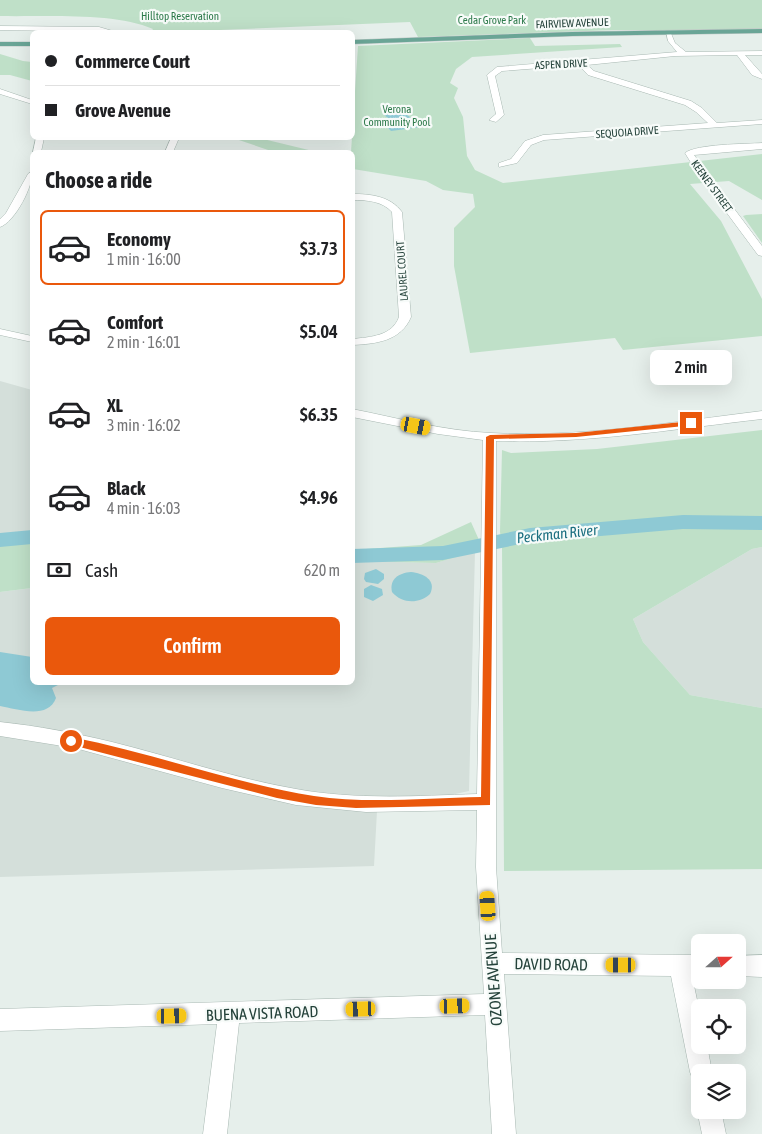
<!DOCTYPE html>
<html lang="en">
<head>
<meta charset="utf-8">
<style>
  :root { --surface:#fff; --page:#f6f6f6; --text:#202124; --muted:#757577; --line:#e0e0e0; --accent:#ea580c }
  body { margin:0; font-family:"Asap Condensed",sans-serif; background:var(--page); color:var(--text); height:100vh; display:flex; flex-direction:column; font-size:19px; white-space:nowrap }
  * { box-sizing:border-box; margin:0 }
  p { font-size:16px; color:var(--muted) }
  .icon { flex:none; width:28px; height:28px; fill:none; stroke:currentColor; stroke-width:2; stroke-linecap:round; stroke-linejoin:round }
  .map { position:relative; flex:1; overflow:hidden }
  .drawer { position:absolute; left:30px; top:150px; width:325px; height:535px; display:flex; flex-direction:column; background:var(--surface); border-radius:8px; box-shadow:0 5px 20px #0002 }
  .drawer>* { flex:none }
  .top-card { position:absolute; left:30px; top:30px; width:325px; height:110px; border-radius:8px; box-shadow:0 5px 20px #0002; display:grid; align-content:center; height:110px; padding:0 15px; background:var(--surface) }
  .needle { width:32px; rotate:69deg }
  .tools { position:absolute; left:691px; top:934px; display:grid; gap:10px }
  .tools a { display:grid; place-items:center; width:55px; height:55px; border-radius:8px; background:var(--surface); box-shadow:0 5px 20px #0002; font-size:25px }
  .end { position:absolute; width:22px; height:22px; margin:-11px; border:6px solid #ea580c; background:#fff; box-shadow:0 0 0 2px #fff }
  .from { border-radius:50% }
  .bubble { position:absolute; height:35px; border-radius:8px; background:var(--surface); box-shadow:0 5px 20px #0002; font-size:16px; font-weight:600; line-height:35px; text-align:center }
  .car { position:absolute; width:15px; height:30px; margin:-15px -8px; border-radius:6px; box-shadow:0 0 4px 1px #0007; background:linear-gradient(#f5c518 24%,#345 0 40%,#f5c518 0 76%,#345 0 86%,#f5c518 0) }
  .top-card b { display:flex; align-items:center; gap:18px; height:48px; font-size:19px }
  .top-card b+b { border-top:1px solid var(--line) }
  .top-card i { width:12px; height:12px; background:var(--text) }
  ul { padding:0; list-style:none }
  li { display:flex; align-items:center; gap:15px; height:75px; margin:0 10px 8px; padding:0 5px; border:2px solid transparent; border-radius:8px }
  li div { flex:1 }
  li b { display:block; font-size:19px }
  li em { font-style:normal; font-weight:600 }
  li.active { border-color:var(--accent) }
  li>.icon { width:45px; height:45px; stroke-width:1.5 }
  h2 { padding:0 15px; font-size:22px; line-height:60px }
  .pay { display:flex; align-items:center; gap:12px; height:55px; padding:0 15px; font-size:19px }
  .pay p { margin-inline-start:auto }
  .cta { display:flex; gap:10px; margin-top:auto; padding:10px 15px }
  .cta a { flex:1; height:58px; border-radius:8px; background:var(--accent); color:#fff; font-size:20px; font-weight:600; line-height:58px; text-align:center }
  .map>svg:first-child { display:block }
  .built { fill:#d4dfda }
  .green { fill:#bfe0c8 }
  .water { fill:#8ec9d4 }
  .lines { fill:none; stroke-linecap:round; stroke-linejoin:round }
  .river { fill:#8ec9d4; fill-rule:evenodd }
  .minor-casing { stroke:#a8b8b2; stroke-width:1 }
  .major-casing { stroke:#c2cac8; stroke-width:1 }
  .minor { fill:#fff; fill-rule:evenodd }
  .major { fill:#6aa596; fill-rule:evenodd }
  .route { fill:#ea580c }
  .labels { text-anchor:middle; stroke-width:4.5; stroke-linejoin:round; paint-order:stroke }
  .far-park-label { font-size:11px; fill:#2d7a4b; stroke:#f7fbf9 }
  .far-street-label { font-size:11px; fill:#24423a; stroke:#f7fbf9 }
  .water-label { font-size:15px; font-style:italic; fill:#1c6f80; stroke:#f7fbf9 }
  .near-street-label { font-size:16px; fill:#24423a; stroke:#f7fbf9 }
</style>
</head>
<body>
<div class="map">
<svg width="762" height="1134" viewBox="0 0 762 1134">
  <rect width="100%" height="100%" fill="#e6efeb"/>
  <g class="built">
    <polygon points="0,381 32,390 32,535 0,538"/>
    <polygon points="762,547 762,708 690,695 643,642 633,619 752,549"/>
    <polygon points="475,551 469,791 377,811 374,866 0,877 0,592 32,588 32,682 352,682 353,561 436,563"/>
  </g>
  <g class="green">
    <path d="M0,0H762V30H615L418,37L410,22L196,31L195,32H151L153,29C114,12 44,17 0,16Z"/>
    <polygon points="530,38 535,46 620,44 622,47 472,57 456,69 450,83 458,88 454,98 463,117 467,156 475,170 503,183 762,154 762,200 729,181 690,184 721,221 762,299 762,336 623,350 615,338 470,353 454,266 454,228 475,207 473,194 443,190 426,181 353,169 351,152 358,46"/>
    <polygon points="0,54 23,61 32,62 32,81 10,75 0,75"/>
    <polygon points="233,138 259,138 317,152 274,152"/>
    <polygon points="762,214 762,243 743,216 746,215"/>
    <polygon points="762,430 762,547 752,549 633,619 643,642 690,695 762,708 762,869 504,871 502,547 500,532 502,450 511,453 597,449"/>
    <polygon points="471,522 483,549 436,563 353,561 353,550 421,545"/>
    <polygon points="32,534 32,588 0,592 0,538"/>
  </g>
  <g class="water">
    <polygon points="402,110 421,127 391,131 387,127 396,125 382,113"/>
    <polygon points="376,569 384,574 384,579 378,584 366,582 364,579 365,573"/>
    <path d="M411,572C423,573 437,580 430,594C419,604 402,604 392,592C389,579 399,573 411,572Z"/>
    <polygon points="371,585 382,589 383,595 373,601 364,597 364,589"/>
    <path d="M0,652L32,657V682L62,683L52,688L56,698C48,720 17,709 0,706Z"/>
  </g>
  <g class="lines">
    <g class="river">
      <polygon points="683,515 762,516 762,530 683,529 530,542 443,560 352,563 352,549 443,546 530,528"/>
      <polygon points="32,530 32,544 0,547 0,533"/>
    </g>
    <g class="minor-casing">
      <g id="minor">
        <polygon points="0,26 99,27 116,32 0,30"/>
        <polygon points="666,31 670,31 675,43 686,52 762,51 762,55 745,55 762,74 762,79 752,75 737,55 675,56 587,65 594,71 691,101 702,108 717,123 762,120 762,124 544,140 531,145 517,163 499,167 499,163 511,159 525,141 543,135 708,123 696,112 685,105 588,75 579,65 502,71 495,76 504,115 496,122 489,120 496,114 487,75 497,67 677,52 668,41"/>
        <polygon points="0,89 32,100 32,104 0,94"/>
        <polygon points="36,138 44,138 41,152 33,152"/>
        <polygon points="171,138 179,138 173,152 165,152"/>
        <path d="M762,143V149L694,155L762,246V256L758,255L698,174L685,153C696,144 746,144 762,143Z"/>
        <path d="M32,171C34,185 15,222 0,227V219L6,213L28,174Z"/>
        <path d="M352,194C371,194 390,196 402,212L411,317C401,341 376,344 352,345V339C371,337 392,336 399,317L392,212C382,201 367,200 352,200Z"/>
        <polygon points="0,329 32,336 32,342 0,335"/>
        <path d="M352,409C398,418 444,431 491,433C581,438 672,422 762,411V419C674,429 586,444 496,441V867L502,953L700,955V977L692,976L700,1014V1045H707L712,1072H700V1083L693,1080L690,1072L671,976L504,974L516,1134H492L485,1015L239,1023L227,1134H203L217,1024L0,1031V1009L484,994L476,867L477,810L366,812L296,805L222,788L75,748L0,736V722C38,726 75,733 112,742C173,757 233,778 296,789C355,800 417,796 477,794L483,440L438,434L352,417Z"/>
        <polygon points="762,955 762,977 738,976 738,956"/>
        <polygon points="700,1104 700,1110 721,1110 726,1134 702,1134 697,1110"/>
      </g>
    </g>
    <g class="major-casing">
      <g id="major">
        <polygon points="762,29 762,33 572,36 352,44 352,40 572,32"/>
        <rect x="0" y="42" width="32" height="4"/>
      </g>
    </g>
    <use href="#minor" class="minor"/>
    <use href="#major" class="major"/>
  </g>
  <path class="route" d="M691,421L695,423L694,425L576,437L494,439L490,805L356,808L316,805L277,798L68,744L66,741L71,737C153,753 232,783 314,796C366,804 428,798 481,797L486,437L490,435L576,433Z"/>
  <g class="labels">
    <g class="far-park-label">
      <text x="180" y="20">Hilltop Reservation</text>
      <text x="492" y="24">Cedar Grove Park</text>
      <text x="397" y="113">Verona<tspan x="397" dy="13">Community Pool</tspan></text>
    </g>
    <g class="far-street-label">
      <text transform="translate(572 23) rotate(-2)" y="4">FAIRVIEW AVENUE</text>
      <text transform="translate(561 64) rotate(-3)" y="4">ASPEN DRIVE</text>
      <text transform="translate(627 132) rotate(-4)" y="4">SEQUOIA DRIVE</text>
      <text transform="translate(712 186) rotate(54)" y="4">KEENEY STREET</text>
      <text transform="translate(402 271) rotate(-94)" y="4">LAUREL COURT</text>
    </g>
    <g class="water-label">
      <text transform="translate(557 534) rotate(-6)" y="5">Peckman River</text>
    </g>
    <g class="near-street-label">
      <text transform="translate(551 964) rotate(1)" y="6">DAVID ROAD</text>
      <text transform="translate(493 980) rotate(-94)" y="6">OZONE AVENUE</text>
      <text transform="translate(262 1013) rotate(-2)" y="6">BUENA VISTA ROAD</text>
    </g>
  </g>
</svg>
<div class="tools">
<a><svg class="needle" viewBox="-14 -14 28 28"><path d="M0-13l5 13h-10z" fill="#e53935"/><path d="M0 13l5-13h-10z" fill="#757577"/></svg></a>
<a><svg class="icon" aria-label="locate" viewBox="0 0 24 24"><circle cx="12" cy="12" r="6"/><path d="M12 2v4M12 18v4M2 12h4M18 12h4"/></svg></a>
<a><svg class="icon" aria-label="layers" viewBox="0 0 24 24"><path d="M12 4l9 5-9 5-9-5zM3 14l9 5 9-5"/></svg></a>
</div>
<i class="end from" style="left:71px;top:741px"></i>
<i class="end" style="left:691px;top:423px"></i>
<div class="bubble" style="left:650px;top:350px;width:82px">2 min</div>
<i class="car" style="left:416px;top:426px;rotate:101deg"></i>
<i class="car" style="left:488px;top:906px;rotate:356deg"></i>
<i class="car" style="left:621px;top:965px;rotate:270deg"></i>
<i class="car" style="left:455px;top:1006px;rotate:88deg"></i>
<i class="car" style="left:361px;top:1009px;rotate:268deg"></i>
<i class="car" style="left:172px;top:1016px;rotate:89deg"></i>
<div class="top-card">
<b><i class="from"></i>Commerce Court</b>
<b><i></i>Grove Avenue</b>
</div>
<section class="drawer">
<h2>Choose a ride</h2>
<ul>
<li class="active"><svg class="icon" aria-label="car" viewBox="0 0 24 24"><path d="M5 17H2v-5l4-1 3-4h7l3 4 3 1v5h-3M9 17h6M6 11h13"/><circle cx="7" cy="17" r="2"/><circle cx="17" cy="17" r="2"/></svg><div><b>Economy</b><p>1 min · 16:00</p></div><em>$3.73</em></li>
<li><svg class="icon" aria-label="car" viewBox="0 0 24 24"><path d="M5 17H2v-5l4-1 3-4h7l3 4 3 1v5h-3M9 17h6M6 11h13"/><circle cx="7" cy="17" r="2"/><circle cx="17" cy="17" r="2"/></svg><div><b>Comfort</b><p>2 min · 16:01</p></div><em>$5.04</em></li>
<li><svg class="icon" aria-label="car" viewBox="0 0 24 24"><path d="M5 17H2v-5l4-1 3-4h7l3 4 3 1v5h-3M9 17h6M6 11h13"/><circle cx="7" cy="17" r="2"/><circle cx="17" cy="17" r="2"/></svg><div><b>XL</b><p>3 min · 16:02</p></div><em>$6.35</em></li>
<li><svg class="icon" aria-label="car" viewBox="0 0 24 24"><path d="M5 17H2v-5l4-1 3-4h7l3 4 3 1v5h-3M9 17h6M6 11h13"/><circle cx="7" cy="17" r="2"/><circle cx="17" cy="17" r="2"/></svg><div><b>Black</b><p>4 min · 16:03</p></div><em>$4.96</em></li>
</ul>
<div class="pay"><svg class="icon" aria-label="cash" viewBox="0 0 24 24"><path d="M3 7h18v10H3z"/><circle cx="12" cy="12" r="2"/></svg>Cash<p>620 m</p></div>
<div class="cta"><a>Confirm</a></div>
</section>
</div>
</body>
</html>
